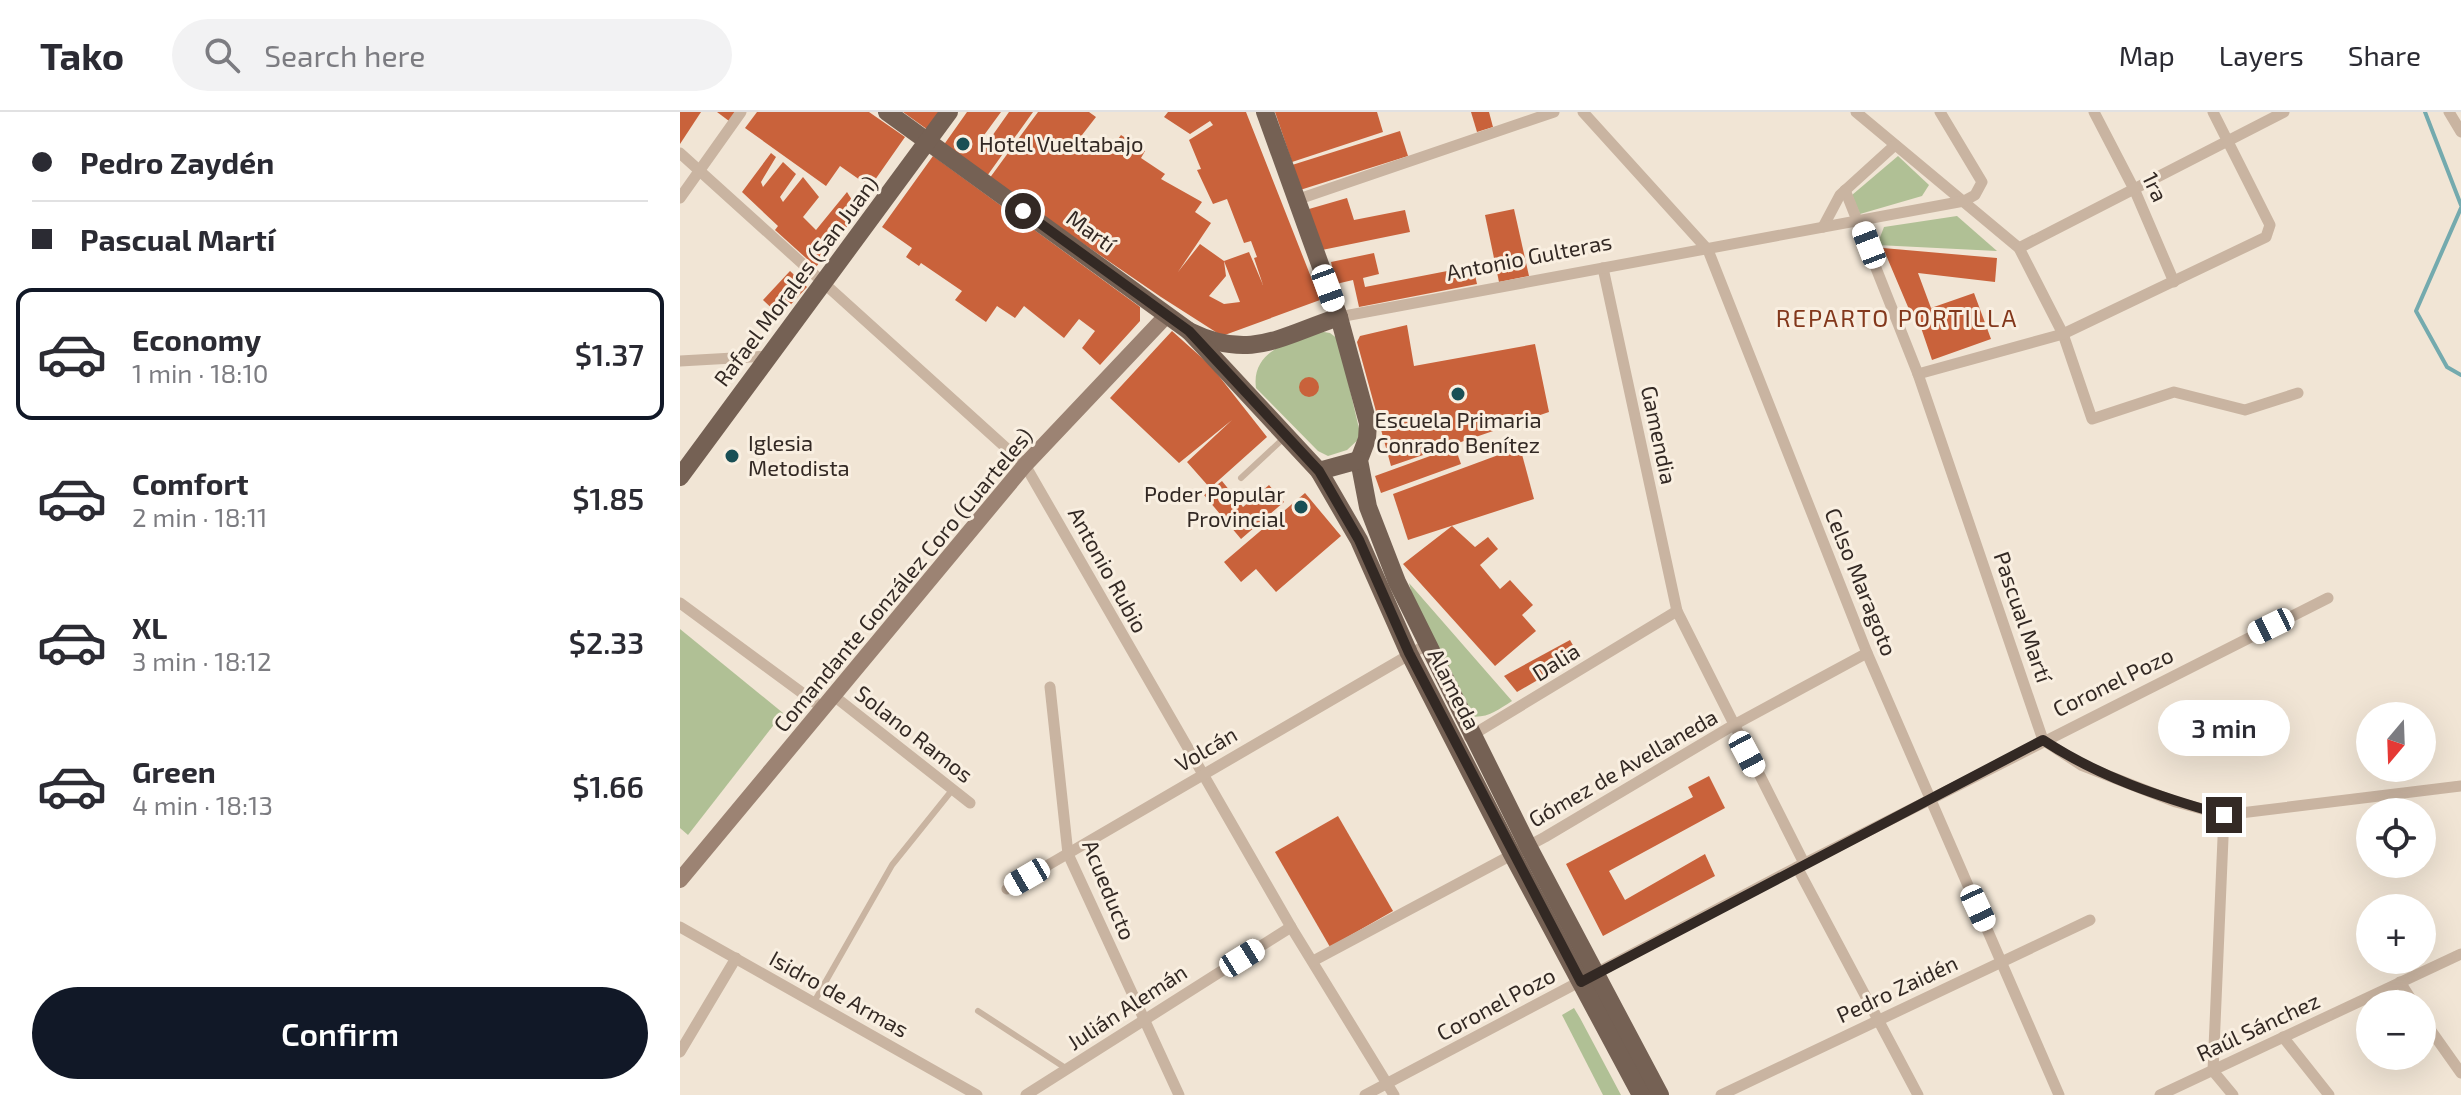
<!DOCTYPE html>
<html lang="en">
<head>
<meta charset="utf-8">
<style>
  :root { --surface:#fff; --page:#f2f2f3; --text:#2b2b33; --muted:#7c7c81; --line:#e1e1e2; --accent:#111827 }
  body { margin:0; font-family:"Exo 2",sans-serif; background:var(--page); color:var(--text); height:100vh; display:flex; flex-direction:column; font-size:30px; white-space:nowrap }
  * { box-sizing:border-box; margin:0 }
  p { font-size:26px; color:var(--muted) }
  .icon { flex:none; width:44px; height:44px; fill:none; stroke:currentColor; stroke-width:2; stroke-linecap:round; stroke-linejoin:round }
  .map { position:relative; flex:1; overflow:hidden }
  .panel { display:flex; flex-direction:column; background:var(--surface); width:680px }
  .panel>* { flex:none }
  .top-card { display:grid; align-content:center; height:176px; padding:0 32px; background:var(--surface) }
  .needle { width:52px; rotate:199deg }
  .tools { position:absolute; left:1676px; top:590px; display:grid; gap:16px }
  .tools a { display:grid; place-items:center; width:80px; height:80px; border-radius:50%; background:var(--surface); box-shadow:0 8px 32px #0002; font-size:40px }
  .end { position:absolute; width:36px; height:36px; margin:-18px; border:10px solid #332924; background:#fff; box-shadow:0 0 0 4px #fff }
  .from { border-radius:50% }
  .bubble { position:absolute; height:56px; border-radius:28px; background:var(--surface); box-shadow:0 8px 32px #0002; font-size:26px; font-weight:600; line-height:56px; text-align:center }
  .car { position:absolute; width:24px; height:48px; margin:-24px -12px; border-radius:10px; box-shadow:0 0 6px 2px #0007; background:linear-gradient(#fff 24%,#345 0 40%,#fff 0 76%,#345 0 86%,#fff 0) }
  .top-card b { display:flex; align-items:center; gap:28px; height:76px; font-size:30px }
  .top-card b+b { border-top:2px solid var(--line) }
  .top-card i { width:20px; height:20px; background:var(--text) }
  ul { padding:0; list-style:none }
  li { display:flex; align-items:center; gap:24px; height:132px; margin:0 16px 12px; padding:0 16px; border:4px solid transparent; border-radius:16px }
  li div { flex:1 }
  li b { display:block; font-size:30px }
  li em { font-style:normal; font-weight:600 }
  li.current { border-color:var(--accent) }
  li>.icon { width:72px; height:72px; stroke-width:1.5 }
  .action { display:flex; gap:16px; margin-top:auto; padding:16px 32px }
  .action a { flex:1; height:92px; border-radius:48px; background:var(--accent); color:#fff; font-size:32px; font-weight:600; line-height:92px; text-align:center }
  header { display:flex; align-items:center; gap:48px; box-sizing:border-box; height:112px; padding:0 40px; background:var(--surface); border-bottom:2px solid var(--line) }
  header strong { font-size:38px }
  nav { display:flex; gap:44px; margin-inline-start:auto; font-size:28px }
  .search { width:560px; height:72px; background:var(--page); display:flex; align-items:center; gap:20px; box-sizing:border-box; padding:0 28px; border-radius:44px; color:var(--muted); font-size:30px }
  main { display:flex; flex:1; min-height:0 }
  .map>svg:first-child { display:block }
  .green { fill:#b0c095 }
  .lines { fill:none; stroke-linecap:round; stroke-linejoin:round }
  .stream { stroke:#74aaae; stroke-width:4 }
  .building { fill:#c9623b }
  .lane { stroke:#c9b4a1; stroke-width:6 }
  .street { stroke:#c9b4a1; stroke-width:11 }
  .secondary { stroke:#9c8373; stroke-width:16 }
  .primary { stroke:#756154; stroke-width:18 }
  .route { stroke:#332924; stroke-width:10 }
  .poi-dot { fill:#194f55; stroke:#f9efe1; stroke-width:3 }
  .labels { text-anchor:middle; stroke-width:6; stroke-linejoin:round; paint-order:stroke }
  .poi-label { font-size:22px; fill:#332924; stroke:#f9efe1; text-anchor:start }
  .street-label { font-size:22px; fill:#332924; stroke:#f9efe1 }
  .neighbourhood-label { font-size:24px; letter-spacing:2px; fill:#83381c; stroke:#f9efe1 }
</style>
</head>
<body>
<header>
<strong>Tako</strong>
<div class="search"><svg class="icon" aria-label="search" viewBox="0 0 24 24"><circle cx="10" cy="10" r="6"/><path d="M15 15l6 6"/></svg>Search here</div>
<nav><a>Map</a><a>Layers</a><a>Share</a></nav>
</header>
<main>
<section class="panel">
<div class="top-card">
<b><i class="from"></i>Pedro Zaydén</b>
<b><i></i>Pascual Martí</b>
</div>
<ul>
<li class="current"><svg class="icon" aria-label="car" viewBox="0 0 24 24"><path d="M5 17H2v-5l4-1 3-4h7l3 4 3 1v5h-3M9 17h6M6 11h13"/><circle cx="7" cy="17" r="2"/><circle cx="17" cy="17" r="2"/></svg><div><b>Economy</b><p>1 min · 18:10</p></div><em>$1.37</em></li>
<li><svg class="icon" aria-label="car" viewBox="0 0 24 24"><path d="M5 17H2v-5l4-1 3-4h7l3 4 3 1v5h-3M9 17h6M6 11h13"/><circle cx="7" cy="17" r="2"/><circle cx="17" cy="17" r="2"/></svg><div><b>Comfort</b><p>2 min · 18:11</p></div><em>$1.85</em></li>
<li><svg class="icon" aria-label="car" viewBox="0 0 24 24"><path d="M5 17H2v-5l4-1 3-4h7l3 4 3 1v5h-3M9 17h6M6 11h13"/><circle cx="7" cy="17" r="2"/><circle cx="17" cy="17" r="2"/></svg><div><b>XL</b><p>3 min · 18:12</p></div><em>$2.33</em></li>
<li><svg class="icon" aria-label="car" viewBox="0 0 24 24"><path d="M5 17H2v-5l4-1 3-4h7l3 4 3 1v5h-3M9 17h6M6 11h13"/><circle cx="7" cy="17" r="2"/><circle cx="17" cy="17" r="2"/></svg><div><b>Green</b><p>4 min · 18:13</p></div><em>$1.66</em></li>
</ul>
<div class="action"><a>Confirm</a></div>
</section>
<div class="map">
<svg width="1781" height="983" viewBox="0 0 1781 983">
  <rect width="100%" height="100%" fill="#f1e5d5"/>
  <g class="green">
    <polygon points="1218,44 1249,73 1242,84 1180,102 1172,83"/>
    <polygon points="1277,104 1317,139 1197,133 1204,115"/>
    <path d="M638,219L650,221L658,227L681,325L667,338L648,344L638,339L576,276C571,239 609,230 638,219Z"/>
    <path d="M729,471L832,589C816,599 807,607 788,604L733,486Z"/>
    <polygon points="0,517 103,601 8,723 0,716"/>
    <polygon points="894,896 900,906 941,983 923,983 882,903"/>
  </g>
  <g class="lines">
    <g class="stream">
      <polyline points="1745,0 1781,93"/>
      <polyline points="1781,96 1736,199 1767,255 1781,263"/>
    </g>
  </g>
  <g class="building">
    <polygon points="0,0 21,0 0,32"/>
    <polygon points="37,0 56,0 49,9"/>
    <polygon points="77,0 189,0 225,25 190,75 160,54 146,74 65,16"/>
    <polygon points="223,0 261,0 248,18"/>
    <polygon points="287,0 321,0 299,30 305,34 329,0 353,0 307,64 263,34"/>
    <polygon points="358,0 409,0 416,5 402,23 428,41 441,23 465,39 461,46 485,62 481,67 522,90 515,100 531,111 498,160 520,132 544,149 546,164 529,184 544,192 560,190 544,149 569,140 583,173 574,146 577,145 571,129 564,131 547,87 533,92 517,58 521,57 509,28 533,13 530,9 510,22 484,5 488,0 566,0 640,188 542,224 481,185 309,67"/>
    <polygon points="595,0 697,0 703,20 612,50"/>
    <polygon points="791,0 809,0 813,15 797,20"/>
    <polygon points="720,19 728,44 620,78 612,53"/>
    <polygon points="91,41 96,45 81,70 83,75 103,50 116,62 100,85 103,90 123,65 139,85 123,105 136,118 167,80 179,99 136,155 95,118 98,114 62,80"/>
    <polygon points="253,44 460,195 460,209 420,253 402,236 415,219 399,207 384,226 344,194 335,206 317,194 306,210 275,188 282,179 241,151 239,154 226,145 232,136 202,115"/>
    <polygon points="667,86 674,108 725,98 730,120 642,138 629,97"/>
    <polygon points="834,97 849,164 819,170 805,103"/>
    <polygon points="1203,136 1317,146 1315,170 1238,161 1251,196 1294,181 1311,227 1252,248 1236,201 1231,202"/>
    <polygon points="694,141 699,162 683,166 685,175 793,154 797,172 679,195 673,168 656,172 651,150"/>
    <polygon points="110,159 127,175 100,204 83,188"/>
    <polygon points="727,213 734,254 855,232 869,300 711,354 677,230 680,224"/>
    <polygon points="492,219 531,254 587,325 530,376 507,350 552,308 499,351 430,286"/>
    <circle cx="629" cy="275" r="10"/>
    <polygon points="775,335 781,352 701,381 695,364"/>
    <polygon points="840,335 854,387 728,428 713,382"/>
    <polygon points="542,369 563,395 589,373 604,390 561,427 524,383"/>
    <polygon points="625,381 661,424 596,480 576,457 561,470 544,450"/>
    <polygon points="772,414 795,435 808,425 818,437 800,453 820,477 830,468 853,493 842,503 856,519 815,554 723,452"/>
    <polygon points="890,528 899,544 837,580 824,564"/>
    <polygon points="1029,664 1045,696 929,759 945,788 1025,742 1035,764 923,824 886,752 1013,685 1008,675"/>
    <polygon points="658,704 713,799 650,835 595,740"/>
  </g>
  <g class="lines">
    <g class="lane">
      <polyline points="561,366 604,326"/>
      <polyline points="134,890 212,753 273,677"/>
      <polyline points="298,899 387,957"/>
    </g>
    <g class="street">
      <polyline points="903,0 1028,138 1187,541 1379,983"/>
      <polyline points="1176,0 1339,136 1383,222 1412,307 1494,280 1565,298 1618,281"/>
      <polyline points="1414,0 1455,79 1494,170"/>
      <polyline points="1769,0 1781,20"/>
      <polyline points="0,41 345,353 611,815 714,983"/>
      <polyline points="1165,78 1238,262 1363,628 1401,653 1496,690 1544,703 1781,674"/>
      <polyline points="0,86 61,0"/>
      <polyline points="616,88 874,0"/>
      <polyline points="1143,115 1160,83 1215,33"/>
      <polyline points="1339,136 1604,0"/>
      <polyline points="923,156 997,499 1124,751"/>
      <polyline points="659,205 1284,89 1295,83 1302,70 1260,0"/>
      <polyline points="0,249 90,244"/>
      <polyline points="1238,262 1383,222 1586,125 1590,113 1533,0"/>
      <polyline points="0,491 144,597"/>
      <polyline points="370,575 388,742 499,983"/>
      <polyline points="154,584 290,691"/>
      <polyline points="789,625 997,499"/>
      <polyline points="1544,703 1533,959 1553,983"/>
      <polyline points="1117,755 1238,983"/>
      <polyline points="327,777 746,533"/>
      <polyline points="0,815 297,983"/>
      <polyline points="633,849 865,725 1052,614 1187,541"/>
      <polyline points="1720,870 1734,892"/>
      <polyline points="1742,906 1781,961"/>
      <polyline points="1603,925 1649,983"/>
      <polyline points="0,940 56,846"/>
      <polyline points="346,983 611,815"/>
      <polyline points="685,983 1117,755 1648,486"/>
      <polyline points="1041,983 1410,808"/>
      <polyline points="1480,983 1781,842"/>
    </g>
    <polyline class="secondary" points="0,768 345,353 487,203"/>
    <g class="primary">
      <path d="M207,0L509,219C570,249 599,225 659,205"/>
      <polyline points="585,0 659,205 688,311 687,327 679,348 688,395 717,470 848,734 980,983"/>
      <polyline points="509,219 639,359 679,428 729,541 832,742 961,983"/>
      <polyline points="639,359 679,348"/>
      <polyline points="0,365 269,0"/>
    </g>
  </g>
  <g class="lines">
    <path class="route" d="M343,99L509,219L639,359L679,428L729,541L901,870L1363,628C1419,665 1480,685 1544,703"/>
  </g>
  <g class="poi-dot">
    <circle cx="283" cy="32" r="8"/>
    <circle cx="778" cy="282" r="8"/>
    <circle cx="52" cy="344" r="8"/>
    <circle cx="621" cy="395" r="8"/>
  </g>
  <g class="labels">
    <g class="poi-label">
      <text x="299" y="40">Hotel Vueltabajo</text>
      <text x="778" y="316" text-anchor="middle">Escuela Primaria<tspan x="778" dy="25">Conrado Benítez</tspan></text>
      <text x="68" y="339">Iglesia<tspan x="68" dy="25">Metodista</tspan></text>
      <text x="605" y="390" text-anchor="end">Poder Popular<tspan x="605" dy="25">Provincial</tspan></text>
    </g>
    <g class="street-label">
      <text transform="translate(1475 75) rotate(65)" y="8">1ra</text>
      <text transform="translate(411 119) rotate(36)" y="8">Martí</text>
      <text transform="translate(849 145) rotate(-11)" y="8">Antonio Gulteras</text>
      <text transform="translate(116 169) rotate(-53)" y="8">Rafael Morales (San Juan)</text>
      <text transform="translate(979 323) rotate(78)" y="8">Gamendia</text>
      <text transform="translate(428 458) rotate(61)" y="8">Antonio Rubio</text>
      <text transform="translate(223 468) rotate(-50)" y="8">Comandante González Coro (Cuarteles)</text>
      <text transform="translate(1181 470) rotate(68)" y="8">Celso Maragoto</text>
      <text transform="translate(1343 505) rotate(71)" y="8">Pascual Martí</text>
      <text transform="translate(876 550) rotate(-32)" y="8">Dalia</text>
      <text transform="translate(1433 570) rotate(-26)" y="8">Coronel Pozo</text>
      <text transform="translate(774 577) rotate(63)" y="8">Alameda</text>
      <text transform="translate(234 622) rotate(38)" y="8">Solano Ramos</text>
      <text transform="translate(526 637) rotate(-30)" y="8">Volcán</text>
      <text transform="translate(943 656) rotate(-30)" y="8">Gómez de Avellaneda</text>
      <text transform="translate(429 778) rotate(68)" y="8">Acueducto</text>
      <text transform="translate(1217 877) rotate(-25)" y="8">Pedro Zaidén</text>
      <text transform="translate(159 882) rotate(29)" y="8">Isidro de Armas</text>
      <text transform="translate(816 892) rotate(-28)" y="8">Coronel Pozo</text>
      <text transform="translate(447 895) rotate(-33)" y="8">Julián Alemán</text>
      <text transform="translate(1578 915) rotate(-25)" y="8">Raúl Sánchez</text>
    </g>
    <g class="neighbourhood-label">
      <text x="1217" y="215">REPARTO PORTILLA</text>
    </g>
  </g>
</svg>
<div class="tools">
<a><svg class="needle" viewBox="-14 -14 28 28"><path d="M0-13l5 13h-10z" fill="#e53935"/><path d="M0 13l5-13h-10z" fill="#7c7c81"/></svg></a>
<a><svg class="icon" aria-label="locate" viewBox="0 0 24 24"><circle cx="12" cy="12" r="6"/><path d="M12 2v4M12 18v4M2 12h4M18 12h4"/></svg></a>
<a>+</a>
<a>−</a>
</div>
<i class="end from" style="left:343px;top:99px"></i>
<i class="end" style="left:1544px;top:703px"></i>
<div class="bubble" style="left:1478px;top:588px;width:132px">3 min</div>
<i class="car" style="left:1189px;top:133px;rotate:339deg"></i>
<i class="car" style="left:648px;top:176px;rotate:160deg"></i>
<i class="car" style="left:1591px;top:514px;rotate:244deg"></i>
<i class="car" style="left:1067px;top:642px;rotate:152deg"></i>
<i class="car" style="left:347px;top:765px;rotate:240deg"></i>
<i class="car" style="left:1298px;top:796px;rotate:155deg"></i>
<i class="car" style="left:562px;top:846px;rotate:58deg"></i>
</div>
</main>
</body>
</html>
